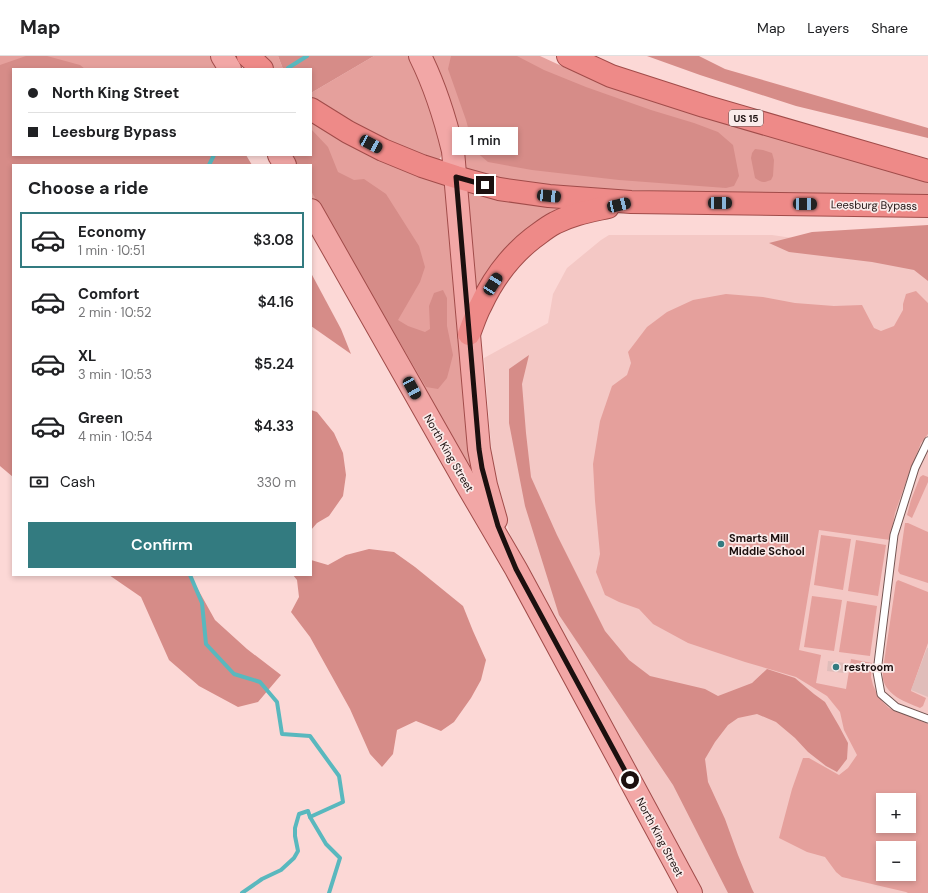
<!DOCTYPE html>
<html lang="en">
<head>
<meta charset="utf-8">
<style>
  :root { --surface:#fff; --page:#f6f6f6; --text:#202124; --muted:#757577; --line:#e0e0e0; --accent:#337b80 }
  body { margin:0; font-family:"DM Sans",sans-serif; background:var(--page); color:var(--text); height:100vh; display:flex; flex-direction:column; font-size:15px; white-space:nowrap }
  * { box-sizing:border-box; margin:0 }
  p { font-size:13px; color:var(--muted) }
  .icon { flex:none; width:22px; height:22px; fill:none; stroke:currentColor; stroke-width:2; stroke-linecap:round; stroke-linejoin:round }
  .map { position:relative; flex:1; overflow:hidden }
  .side { position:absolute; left:12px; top:108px; width:300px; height:412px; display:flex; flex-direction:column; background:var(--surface); border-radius:0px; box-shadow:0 2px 6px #0003 }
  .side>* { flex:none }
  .hud { position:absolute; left:12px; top:12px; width:300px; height:88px; border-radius:0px; box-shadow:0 2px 6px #0003; display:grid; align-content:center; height:88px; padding:0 16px; background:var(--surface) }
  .tools { position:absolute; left:876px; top:737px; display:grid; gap:8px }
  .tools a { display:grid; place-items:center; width:40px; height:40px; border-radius:0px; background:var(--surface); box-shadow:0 2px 6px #0003; font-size:20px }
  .end { position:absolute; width:18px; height:18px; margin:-9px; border:5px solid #1c100f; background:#fff; box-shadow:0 0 0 2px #fff }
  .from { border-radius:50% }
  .bubble { position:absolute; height:28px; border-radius:0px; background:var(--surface); box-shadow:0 2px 6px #0003; font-size:13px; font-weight:600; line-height:28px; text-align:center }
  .car { position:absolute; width:12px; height:24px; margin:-12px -6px; border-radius:5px; box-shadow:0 0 3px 1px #0007; background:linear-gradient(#222 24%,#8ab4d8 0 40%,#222 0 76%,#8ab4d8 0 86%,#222 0) }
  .hud b { display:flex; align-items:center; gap:14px; height:38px; font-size:15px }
  .hud b+b { border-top:1px solid var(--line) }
  .hud i { width:10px; height:10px; background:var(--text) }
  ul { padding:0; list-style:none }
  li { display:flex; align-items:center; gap:12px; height:56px; margin:0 8px 6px; padding:0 8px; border:2px solid transparent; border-radius:0px }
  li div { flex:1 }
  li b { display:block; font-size:15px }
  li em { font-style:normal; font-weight:600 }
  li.current { border-color:var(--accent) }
  li>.icon { width:36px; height:36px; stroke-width:1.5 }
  h2 { padding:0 16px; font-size:18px; line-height:48px }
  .pay { display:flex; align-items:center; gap:10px; height:44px; padding:0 16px; font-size:15px }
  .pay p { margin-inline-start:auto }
  .button { display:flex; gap:8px; margin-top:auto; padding:8px 16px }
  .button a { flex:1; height:46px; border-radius:0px; background:var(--accent); color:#fff; font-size:16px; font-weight:600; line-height:46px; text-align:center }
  header { display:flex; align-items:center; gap:24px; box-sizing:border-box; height:56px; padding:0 20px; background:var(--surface); border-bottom:1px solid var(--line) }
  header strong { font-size:19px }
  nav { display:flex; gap:22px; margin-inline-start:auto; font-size:14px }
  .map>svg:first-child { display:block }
  .built { fill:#f4c8c5; fill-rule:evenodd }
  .green { fill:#e5a09c; fill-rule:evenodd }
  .forest { fill:#d68c88 }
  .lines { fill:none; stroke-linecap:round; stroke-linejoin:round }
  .stream { stroke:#59b8be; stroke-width:4 }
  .building { fill:#e0bdba }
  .service-casing { stroke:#735552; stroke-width:9 }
  .primary-casing { stroke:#a14c4a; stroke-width:24 }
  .trunk-casing { stroke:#a14c4a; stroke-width:24 }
  .service { stroke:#fff; stroke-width:7 }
  .primary { stroke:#f2a7a6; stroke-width:22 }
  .trunk { stroke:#ee8a88; stroke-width:22 }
  .route { stroke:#1c100f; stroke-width:5 }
  .poi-dot { fill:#337b80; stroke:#faebea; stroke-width:1.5 }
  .labels { text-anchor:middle; stroke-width:3.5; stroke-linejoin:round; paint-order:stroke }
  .shield { fill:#faebea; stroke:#5f5251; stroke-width:1 }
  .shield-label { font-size:10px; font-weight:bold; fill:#1c100f }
  .street-label { font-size:11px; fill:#1c100f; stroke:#faebea }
  .poi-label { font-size:11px; font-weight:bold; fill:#1c100f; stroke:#faebea; text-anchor:start }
</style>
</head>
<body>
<header>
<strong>Map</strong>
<nav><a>Map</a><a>Layers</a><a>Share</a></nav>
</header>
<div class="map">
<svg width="928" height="837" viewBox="0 0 928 837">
  <rect width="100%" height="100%" fill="#fcd8d6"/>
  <path class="built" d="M609,179H772L901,198L928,220V837H694L525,523L502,453L493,413L484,302L548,267L553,238L567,212L601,184ZM883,744H909V770H883ZM883,792H909V818H883Z"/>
  <g class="green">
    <polygon points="0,0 212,0 220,13 13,13 13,109 0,130"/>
    <polygon points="260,0 278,0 283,13 275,13"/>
    <path d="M374,0H409L420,22L426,40L443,96C441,102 439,105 432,106L340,61L311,41V37Z"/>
    <polygon points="429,0 540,0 566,12 626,35 928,123 928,145 705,136 583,133 527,128 463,114"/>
    <polygon points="311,59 450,125 479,427 347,205 311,140"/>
    <polygon points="464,130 585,147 472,248"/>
    <path d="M916,235L928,247V378L921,387L906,426L895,457L890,484L819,474L799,594L821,599L816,627L846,633L851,603L872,607L871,621L873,629L877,638L883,646L889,652L928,668V837H908L906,836L842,821L836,816L825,801L807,796L779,782L792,733L803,702H809L839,719L848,712L857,699L844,674L840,656L827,640L796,621L745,606L688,587L653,568L639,553L619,546L605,539L596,516L600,498L595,445L593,408L600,365L612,330L627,319L631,307L628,296L647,271L667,256L693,244L726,238L763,241L795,247L834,250L862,249L874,272L881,275L894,270L903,254V248L906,238ZM883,744H909V770H883ZM883,792H909V818H883Z"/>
    <polygon points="923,419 928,421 928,426 912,462 907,459 911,444 920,421"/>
    <polygon points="905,467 908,467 928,476 928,527 900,518 898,515"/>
    <polygon points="821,479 851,483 843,534 814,529"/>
    <polygon points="856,484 886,489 878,540 848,535"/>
    <path d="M898,524L928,536V587L911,635L926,642L923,650L920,652C906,646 887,640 883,623C883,620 883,616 883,613L896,526Z"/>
    <polygon points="812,540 842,544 834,595 804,591"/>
    <polygon points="847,545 877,550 870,600 839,596"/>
  </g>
  <g class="forest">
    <polygon points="26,0 47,0 80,9 85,13 13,13 13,99 246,99 252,109 13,109 13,421 0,410 0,9"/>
    <polygon points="278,0 374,0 311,37 311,13 283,13"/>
    <polygon points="451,0 517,0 544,14 586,31 651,54 694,67 718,76 733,89 739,120 734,130 726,132 619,124 532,114 488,106 474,94 466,64 448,13"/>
    <polygon points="647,0 699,0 725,13 928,72 928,82 796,50 700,19"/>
    <polygon points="311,73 328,91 338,116 354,124 364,123 386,138 419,190 425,211 420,226 398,264 408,270 425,276 430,273 429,250 434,237 443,234 447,242 447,270 453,299 447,322 438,333 426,331 416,314 311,135 311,109 296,109 290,99 311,99"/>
    <path d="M755,93L763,94L772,97L774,104L773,120L771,124C763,127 762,127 755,122L751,102L752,97Z"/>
    <polygon points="928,169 928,225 914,214 872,206 789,196 769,187 812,176"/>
    <polygon points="311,217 341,273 351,298 311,270"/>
    <polygon points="529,299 522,328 526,377 531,421 557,479 605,575 629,604 650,620 705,633 718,640 752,627 767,613 795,622 814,638 825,646 839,670 848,687 847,703 837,716 826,710 808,696 795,682 776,666 757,658 738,662 728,669 715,686 705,703 708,726 725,763 738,799 752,833 754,837 728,837 673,729 559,559 525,450 509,367 509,313"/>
    <polygon points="311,354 317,356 334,377 343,397 346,419 343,440 329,460 317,467 311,474"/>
    <polygon points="369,493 394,496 415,511 463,550 473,575 486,604 481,624 471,642 454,666 441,675 416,665 397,674 393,698 382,711 370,698 350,653 310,581 291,556 299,541 297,524 293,519 311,519 311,504 328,509 346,499"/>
    <polygon points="109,519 190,519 215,564 247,593 281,619 258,646 238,651 199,630 169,604 141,541"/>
  </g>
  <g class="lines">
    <g class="stream">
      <polyline points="288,12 307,0"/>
      <polyline points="209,109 214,99"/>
      <polyline points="190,519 202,547 206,588 234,618 260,626 277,646 282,678 310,680 339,720 343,746 310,761 326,788 340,802 329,837"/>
      <polyline points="242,837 262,823 281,814 294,802 298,795 295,780 295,772 299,758 308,755 310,761"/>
    </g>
  </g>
  <g class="building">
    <polygon points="927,592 928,592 928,641 911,634"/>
    <polygon points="828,605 845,607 844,617 827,615"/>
  </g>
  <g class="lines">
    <g class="service-casing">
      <polyline id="service" points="928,385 915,412 894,479 877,616 881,638 896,651 928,663"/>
    </g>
    <g class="primary-casing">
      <g id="primary">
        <polyline points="222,0 230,13"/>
        <path d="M420,0C435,30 445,62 453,95L479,393L486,429L496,464"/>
        <polyline points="279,99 285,109"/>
        <polyline points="311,154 467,429 516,513 691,837"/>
      </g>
    </g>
    <g class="trunk-casing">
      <g id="trunk">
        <polyline points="248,0 262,13"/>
        <polyline points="568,0 611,20 704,50 928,115"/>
        <polyline points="311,53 348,76 383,94 422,110 456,121 499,133 549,140 631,146 928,150"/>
        <path d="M469,278C473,268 476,258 481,249C493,223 510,200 533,182C540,177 547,171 555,167C572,158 590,155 608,151"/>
      </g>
    </g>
    <use href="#service" class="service"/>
    <use href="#primary" class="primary"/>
    <use href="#trunk" class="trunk"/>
  </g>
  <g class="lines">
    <polyline class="route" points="485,129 456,121 479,393 482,412 492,449 498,470 516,513 630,724"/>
  </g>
  <g class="poi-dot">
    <circle cx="721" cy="488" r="4"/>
    <circle cx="836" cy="611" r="4"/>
  </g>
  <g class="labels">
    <rect class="shield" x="729" y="54" width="34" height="16" rx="3"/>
    <g class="shield-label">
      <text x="746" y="66">US 15</text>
    </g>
    <g class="street-label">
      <text transform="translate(874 149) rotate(1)" y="4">Leesburg Bypass</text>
      <text transform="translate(449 397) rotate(60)" y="4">North King Street</text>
      <text transform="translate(660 781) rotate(62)" y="4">North King Street</text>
    </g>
    <g class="poi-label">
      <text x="729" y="486">Smarts Mill<tspan x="729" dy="13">Middle School</tspan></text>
      <text x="844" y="615">restroom</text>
    </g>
  </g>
</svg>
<div class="tools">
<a>+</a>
<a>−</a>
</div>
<i class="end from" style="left:630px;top:724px"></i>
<i class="end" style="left:485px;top:129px"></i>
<div class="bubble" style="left:452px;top:71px;width:66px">1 min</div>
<i class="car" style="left:371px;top:88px;rotate:118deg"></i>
<i class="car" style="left:549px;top:140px;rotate:95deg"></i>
<i class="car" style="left:720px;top:147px;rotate:90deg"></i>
<i class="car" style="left:805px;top:148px;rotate:91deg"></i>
<i class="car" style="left:619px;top:149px;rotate:77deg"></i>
<i class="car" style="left:493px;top:228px;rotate:33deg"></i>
<i class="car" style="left:412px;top:332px;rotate:151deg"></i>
<div class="hud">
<b><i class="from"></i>North King Street</b>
<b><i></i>Leesburg Bypass</b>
</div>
<section class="side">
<h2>Choose a ride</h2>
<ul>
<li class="current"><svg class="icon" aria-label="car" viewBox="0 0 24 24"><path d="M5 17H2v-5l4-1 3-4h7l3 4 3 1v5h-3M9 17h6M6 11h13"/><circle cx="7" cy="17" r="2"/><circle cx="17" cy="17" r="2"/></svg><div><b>Economy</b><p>1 min · 10:51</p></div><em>$3.08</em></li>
<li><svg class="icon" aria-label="car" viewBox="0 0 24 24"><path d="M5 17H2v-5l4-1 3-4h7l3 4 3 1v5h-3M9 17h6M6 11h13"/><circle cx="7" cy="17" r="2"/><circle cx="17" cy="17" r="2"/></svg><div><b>Comfort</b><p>2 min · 10:52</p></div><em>$4.16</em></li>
<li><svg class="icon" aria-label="car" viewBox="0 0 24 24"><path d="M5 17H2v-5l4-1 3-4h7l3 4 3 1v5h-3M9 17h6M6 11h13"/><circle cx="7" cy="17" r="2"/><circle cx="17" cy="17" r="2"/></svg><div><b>XL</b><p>3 min · 10:53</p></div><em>$5.24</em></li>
<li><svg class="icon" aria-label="car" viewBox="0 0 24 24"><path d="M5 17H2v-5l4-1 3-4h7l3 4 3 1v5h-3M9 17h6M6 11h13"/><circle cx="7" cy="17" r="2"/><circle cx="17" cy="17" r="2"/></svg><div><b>Green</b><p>4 min · 10:54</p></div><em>$4.33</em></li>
</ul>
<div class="pay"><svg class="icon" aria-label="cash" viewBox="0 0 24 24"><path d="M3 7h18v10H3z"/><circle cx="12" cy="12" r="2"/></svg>Cash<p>330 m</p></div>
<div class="button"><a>Confirm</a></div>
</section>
</div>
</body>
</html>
